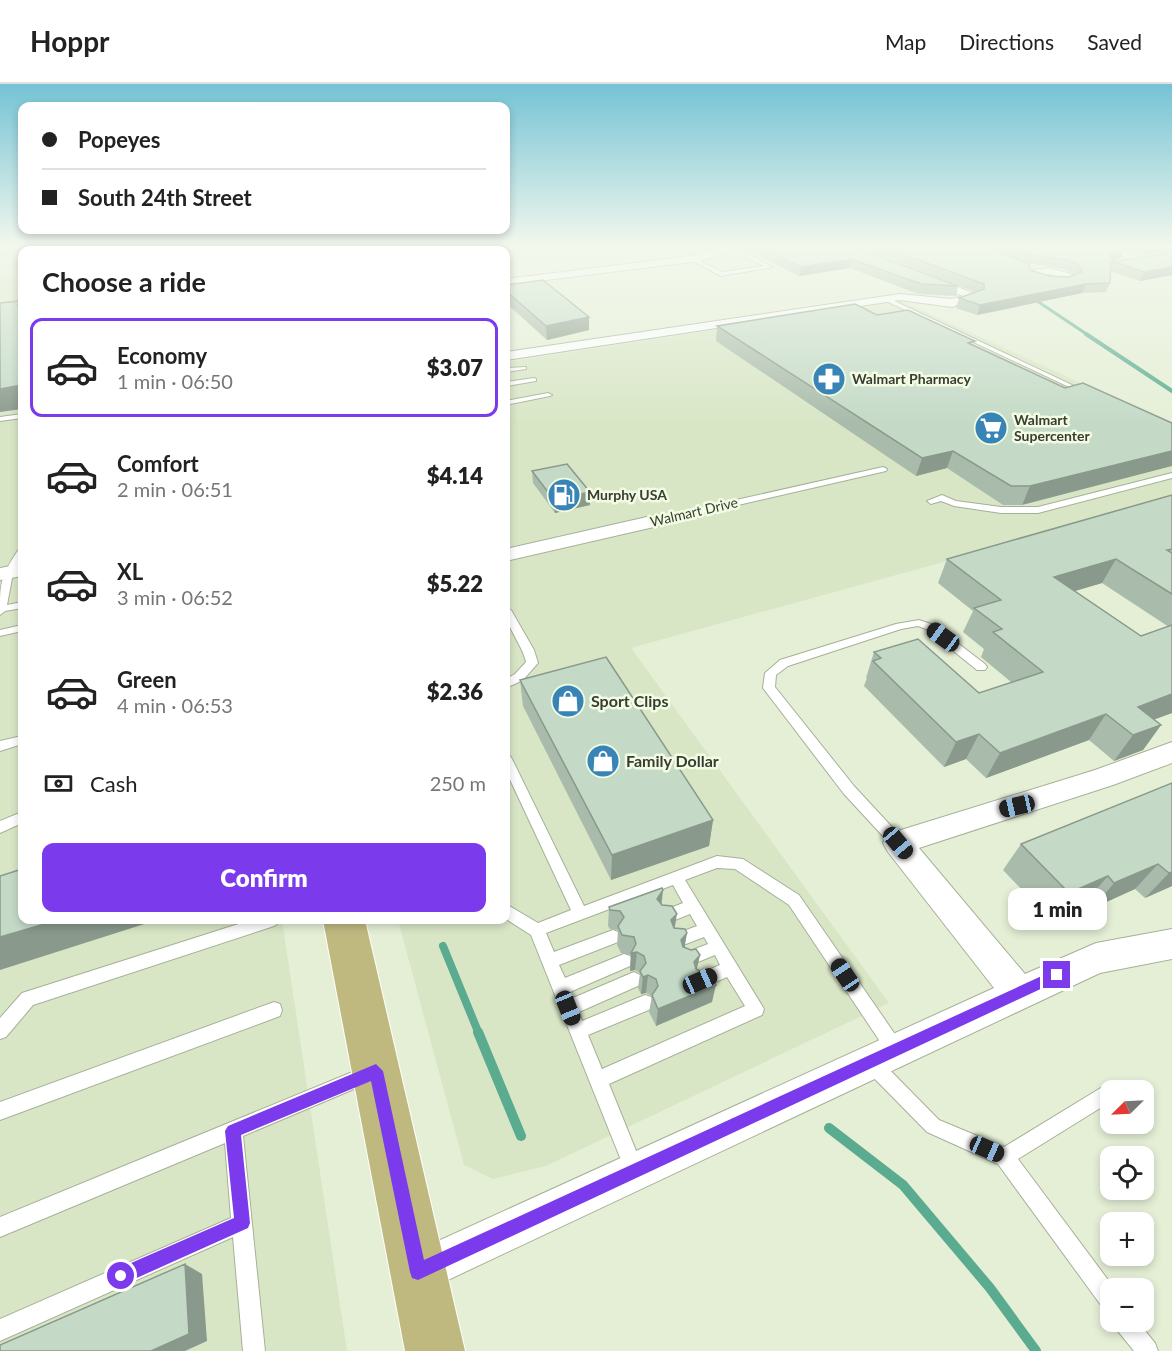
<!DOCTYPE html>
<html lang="en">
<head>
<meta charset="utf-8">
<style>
  :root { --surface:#fff; --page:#f2f2f2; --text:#222; --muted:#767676; --line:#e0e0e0; --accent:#7c3aed }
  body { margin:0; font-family:Lato,sans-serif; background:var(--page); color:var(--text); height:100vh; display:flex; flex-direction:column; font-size:22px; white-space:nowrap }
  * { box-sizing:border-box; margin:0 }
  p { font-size:20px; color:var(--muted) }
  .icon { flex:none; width:33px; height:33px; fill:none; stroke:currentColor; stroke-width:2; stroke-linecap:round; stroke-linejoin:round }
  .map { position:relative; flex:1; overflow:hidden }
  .details { position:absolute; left:18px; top:162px; width:492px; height:678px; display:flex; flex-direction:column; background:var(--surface); border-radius:12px; box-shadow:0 3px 9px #0003 }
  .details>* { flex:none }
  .top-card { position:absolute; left:18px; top:18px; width:492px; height:132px; border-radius:12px; box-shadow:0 3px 9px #0003; display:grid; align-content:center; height:132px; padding:0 24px; background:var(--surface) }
  .needle { width:39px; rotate:246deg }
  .buttons { position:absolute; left:1100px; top:996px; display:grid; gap:12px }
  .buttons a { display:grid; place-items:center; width:54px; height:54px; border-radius:12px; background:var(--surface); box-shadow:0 3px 9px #0003; font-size:30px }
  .end { position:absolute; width:27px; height:27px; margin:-14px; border:8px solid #7c3aed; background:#fff; box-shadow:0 0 0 3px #fff }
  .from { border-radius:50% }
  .bubble { position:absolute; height:42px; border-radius:12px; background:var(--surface); box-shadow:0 3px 9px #0003; font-size:20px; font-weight:800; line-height:42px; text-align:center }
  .car { position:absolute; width:18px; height:36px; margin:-18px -9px; border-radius:8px; box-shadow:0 0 4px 2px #0007; background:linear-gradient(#222 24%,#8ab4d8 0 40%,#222 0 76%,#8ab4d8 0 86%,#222 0) }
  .top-card b { display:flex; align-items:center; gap:21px; height:57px; font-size:22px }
  .top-card b+b { border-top:2px solid var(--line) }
  .top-card i { width:15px; height:15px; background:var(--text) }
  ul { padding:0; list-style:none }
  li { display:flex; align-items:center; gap:18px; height:99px; margin:0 12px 9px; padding:0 12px; border:3px solid transparent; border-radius:12px }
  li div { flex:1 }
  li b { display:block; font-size:22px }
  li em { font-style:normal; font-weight:800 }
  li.on { border-color:var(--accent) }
  li>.icon { width:54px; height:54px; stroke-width:1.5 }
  h2 { padding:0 24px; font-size:27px; line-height:72px }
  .pay { display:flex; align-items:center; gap:15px; height:66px; padding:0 24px; font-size:22px }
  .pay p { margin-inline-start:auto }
  .cta { display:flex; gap:12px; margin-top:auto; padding:12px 24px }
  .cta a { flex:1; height:69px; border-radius:12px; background:var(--accent); color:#fff; font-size:24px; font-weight:800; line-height:69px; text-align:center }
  header { display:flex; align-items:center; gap:36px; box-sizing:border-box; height:84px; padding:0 30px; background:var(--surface); border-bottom:2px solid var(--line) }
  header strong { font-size:28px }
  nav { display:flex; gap:33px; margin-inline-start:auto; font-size:21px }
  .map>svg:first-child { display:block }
  .built { fill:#d9e6c6 }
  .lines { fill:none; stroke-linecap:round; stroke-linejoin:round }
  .stream-far3 { stroke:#5aab90; stroke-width:3 }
  .stream-far2 { stroke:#5aab90; stroke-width:4 }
  .stream-far1 { stroke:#5aab90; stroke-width:8 }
  .stream { stroke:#5aab90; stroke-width:10 }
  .lane-casing { stroke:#a6b098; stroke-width:2 }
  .street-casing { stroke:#a6b098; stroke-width:2 }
  .primary-casing { stroke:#fff; stroke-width:2 }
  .lane { fill:#fff; fill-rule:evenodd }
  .street { fill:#fff; fill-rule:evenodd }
  .primary { fill:#bfb980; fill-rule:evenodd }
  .wall { fill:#a9bbab; fill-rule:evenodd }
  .shaded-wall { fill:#89998b }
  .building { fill:#c4dac7; stroke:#89998b; stroke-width:1.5 }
  .route { fill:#7c3aed }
  .labels { text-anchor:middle; stroke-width:5; stroke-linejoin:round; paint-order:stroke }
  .far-poi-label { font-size:14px; font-weight:bold; fill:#383c32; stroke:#f2fce3; text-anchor:start }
  .far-street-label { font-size:14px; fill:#383c32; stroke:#f2fce3 }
  .poi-label { font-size:16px; font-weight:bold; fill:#383c32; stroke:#f2fce3; text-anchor:start }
</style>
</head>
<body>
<header>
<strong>Hoppr</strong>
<nav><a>Map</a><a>Directions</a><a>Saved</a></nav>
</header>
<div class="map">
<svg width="1172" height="1267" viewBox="0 0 1172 1267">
  <rect width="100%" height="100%" fill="#e5efd6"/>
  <g class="built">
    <polygon points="32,162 184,162 185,166 22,166 22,836 282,836 347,1267 0,1267 0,165"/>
    <polygon points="902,217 1172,341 1172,415 631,564 889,919 546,1082 493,1095 464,1081 398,836 506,836 506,278"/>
  </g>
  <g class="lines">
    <polyline class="stream-far3" points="1031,213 1088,251"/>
    <polyline class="stream-far2" points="1086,250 1172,307"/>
    <polyline class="stream-far1" points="443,862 479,950"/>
    <g class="stream">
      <polyline points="478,948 521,1052"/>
      <polyline points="829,1044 903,1101 990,1204 1036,1267"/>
    </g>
    <g class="lane-casing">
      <g id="lane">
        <polygon points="75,162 111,162 22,166 22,168 0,170 0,168"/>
        <rect x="169" y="162" width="4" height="4"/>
        <polygon points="234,162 238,162 239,166 235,166"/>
        <polygon points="378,162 386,162 373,166 368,166"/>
        <polygon points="673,162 685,162 676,165 722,188 764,182 726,164 726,162 730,162 773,183 721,192 669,164"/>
        <polygon points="884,214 888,214 1089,309 1084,310 884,216"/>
        <polygon points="526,283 526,285 506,288 506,284"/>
        <polygon points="534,294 536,295 536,297 506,302 506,298"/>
        <polygon points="548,309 552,311 550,312 506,321 506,317"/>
        <polygon points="22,330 22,334 0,337 0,333"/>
        <polygon points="883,383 887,385 886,387 660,439 656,436 660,433"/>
        <polygon points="1172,389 1172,394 1038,429 1001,429 954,422 941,417 931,420 927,417 942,411 956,417 1001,423 1038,423"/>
        <path d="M22,464V474L13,489L7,521L22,518V524L5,527L0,531C0,498 0,493 19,465Z"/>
        <path d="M506,523L511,526L534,566L538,579L523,596L506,604V595L515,590L526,578C522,559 504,542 506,523Z"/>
        <polygon points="919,536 934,541 985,580 987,583 985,586 977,586 926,545 918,542 901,545 788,582 776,591 775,603 854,702 903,755 905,759 903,763 898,765 893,763 844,710 763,604 765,589 780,576 896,540"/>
        <polygon points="22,541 22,547 0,552 0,546"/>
        <polygon points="22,652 22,660 0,667 0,657"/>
        <path d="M506,670L510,672L512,675L584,822L717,772L743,775L799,811L901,959L904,965L901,971L895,974L889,971L789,821L735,785L717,784L685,796L764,925L762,931L609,1000L643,1084L641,1091L634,1093L627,1091L531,851L506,835V820L538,839L571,826L506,687ZM673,801L683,819L660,828L657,833L660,838L665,840L690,830L697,842L673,851L670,856L673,861L678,863L704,853L708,860L682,870L680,875L682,880L688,882L715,871L720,881L694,892L692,897L694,902L700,905L727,893L745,922L602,985L588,951L651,925L653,919L651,913L645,911L582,937L579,928L640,901L642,896L640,891L634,888L573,914L570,908L630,882L632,877L630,872L624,870L565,894L559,881L618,858L621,853L618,848L613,846L554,868L546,849Z"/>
        <polygon points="22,728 22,739 0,749 0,737"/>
        <polygon points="251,836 279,836 276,841 271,843 33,921 6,953 0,955 0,934 22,909"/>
        <polygon points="274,918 280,920 282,926 280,932 0,1036 0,1018"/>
        <polygon points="873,972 879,975 939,1036 1004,1063 1104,1002 1110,999 1116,1002 1118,1006 1110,1006 1110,1018 1018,1075 1114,1204 1110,1204 1110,1228 1103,1224 998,1080 927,1048 867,987 864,981 867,975"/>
        <polygon points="367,982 373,985 376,991 373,997 243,1052 265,1267 243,1267 233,1153 0,1257 0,1235 231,1134 225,1059 0,1153 0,1133"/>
        <polygon points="1114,1238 1138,1238 1155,1259 1158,1267 1134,1267 1117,1246"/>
      </g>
    </g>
    <g class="street-casing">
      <g id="street">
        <polygon points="723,162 736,162 716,173 691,178 506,201 506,195 691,172"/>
        <polygon points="828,162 871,162 868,168 848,170"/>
        <polygon points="1093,162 1109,162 1149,177 1140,179"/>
        <path d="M1049,184L1071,190L1077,195L1053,201L1026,191L1033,186ZM1049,190L1060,193L1042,191Z"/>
        <polygon points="925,190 980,212 952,223 900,216 506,276 506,268 900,210 951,215 963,212 921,195 920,193"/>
        <polygon points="660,430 667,432 669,436 667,440 506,477 506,465"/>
        <polygon points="22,480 22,492 0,496 0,484"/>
        <polygon points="1172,658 1172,679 1113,701 919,764 1025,890 1096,859 1172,845 1172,875 1100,889 433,1203 418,1210 403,1203 396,1188 403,1173 994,904 888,768 883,759 888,750 1095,686"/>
      </g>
    </g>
    <g class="primary-casing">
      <g id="primary">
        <polygon points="195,162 207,162 209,166 196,166"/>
        <polygon points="323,836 365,836 465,1267 405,1267"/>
      </g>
    </g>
    <use href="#lane" class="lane"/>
    <use href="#street" class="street"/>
    <use href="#primary" class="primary"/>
  </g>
  <g class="wall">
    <polygon points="391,162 448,162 450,164 468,166 395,166"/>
    <path d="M740,162H1114L1121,174L1114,176L1116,177L1172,169V191L1140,197L1110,187V199L1106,208L1082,209L977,231L956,224L959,214L975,208L859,163H853L958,202L956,212L918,210L850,184L799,192ZM1013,174L1028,179L1064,185L1075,191L1069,193L1049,192L1030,186Z"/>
    <polygon points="1117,162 1172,162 1172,167 1142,171"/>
    <polygon points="506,201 589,246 547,256 506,219"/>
    <polygon points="877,231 974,261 1065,304 1083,299 1022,421 1003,421 947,384 916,392 716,257 717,242"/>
    <polygon points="532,387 590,421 555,429 533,399"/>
    <path d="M1172,411V629L1154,635L1161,641L1143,666L1114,677L1089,656L986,694L966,675L944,683L864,602L867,594H866L874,568L979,609L1011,598L981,573L984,565L963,548L973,527L938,499L947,475ZM1102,499L1169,543L1141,552L1075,507Z"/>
    <polygon points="520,596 713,736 709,762 611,796 523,622"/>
    <polygon points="1172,699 1172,802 1145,814 1135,805 1093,824 1086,817 1049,834 1003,786 1021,760"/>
    <polygon points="661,821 685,863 700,871 696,886 712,918 656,942 649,928 652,912 646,909 641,910 638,904 640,889 635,886 630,887 631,871 621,869 617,861 618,846 610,845 608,842 609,823"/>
  </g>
  <g class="shaded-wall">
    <polygon points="100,162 147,162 148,166 102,166"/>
    <polygon points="1146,162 1172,162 1172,167 1142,171"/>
    <polygon points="303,163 303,166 287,166 286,165"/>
    <polygon points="1124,166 1121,174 1108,177 1105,182 1111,168"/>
    <polygon points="851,175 850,184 799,192 801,183"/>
    <polygon points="1172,183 1172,191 1140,197 1144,188"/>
    <polygon points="1086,200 1082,209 977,231 980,221"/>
    <polygon points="589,233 589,246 547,256 546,242"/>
    <polygon points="22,301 22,325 0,328 0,305"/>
    <polygon points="953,367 947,384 916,392 922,374"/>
    <polygon points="1172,367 1172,382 1022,421 1030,402"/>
    <polygon points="590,408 590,421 555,429 554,416"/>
    <polygon points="1116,475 1102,499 1041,517 1054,493"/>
    <polygon points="1172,610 1172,629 1126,646 1138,623"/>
    <polygon points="1106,630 1089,656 986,694 1000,669"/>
    <polygon points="1161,641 1143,666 1114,677 1133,651"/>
    <polygon points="979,650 966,675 944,683 956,658"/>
    <polygon points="713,736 709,762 611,796 612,771"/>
    <polygon points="1158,780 1135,805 1093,824 1114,799"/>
    <polygon points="1172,788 1172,802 1145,814 1169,789"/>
    <polygon points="1108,792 1086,817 1049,834 1069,809"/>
    <polygon points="663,806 661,825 657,815"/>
    <polygon points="677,830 674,848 671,836"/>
    <polygon points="58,836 157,836 0,886 0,853"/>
    <polygon points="687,849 684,867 681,856"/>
    <polygon points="637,868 635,886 630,887 631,869"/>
    <polygon points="700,871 696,889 694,878"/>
    <polygon points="648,891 646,909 641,910 643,893"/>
    <polygon points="716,901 712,918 656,942 658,925"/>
    <polygon points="185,1180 202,1190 207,1257 185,1267 151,1267"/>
  </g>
  <g class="building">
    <polygon points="241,162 302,162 303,163 286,165 287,166 243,166"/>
    <polygon points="398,162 448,162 450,164 463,162 468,166 402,166"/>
    <polygon points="758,162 851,162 958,202 921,200 851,175 801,183"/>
    <polygon points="881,162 986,162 1029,180 1030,186 1049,192 1069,193 1082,188 1078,180 1067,176 1031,171 1008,162 1115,162 1124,166 1111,168 1109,173 1116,177 1172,169 1172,183 1144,188 1111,177 1110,199 1086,200 980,221 959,214 984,205 984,200"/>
    <polygon points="543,196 589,233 546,242 506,207 506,201"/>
    <polygon points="20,217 18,221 22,220 22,232 19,242 22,241 22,301 0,305 0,219"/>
    <polygon points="855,220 877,231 908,226 975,257 968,259 1065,304 1083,299 1172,339 1172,367 1030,402 1011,402 953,367 922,374 717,242"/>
    <polygon points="567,380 590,408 554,416 532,387"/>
    <polygon points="1172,411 1172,465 1167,466 1172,469 1172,510 1116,475 1054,493 1141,552 1172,541 1172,610 1138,623 1161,641 1133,651 1106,630 1000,669 979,650 956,658 873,577 881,574 874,568 918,555 979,609 1043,588 993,548 1002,545 974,524 1001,516 947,475"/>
    <polygon points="606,573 713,736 612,771 520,596"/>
    <polygon points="1172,699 1172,788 1169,789 1158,780 1114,799 1108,792 1069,809 1021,760"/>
    <polygon points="22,785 22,836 58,836 0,853 0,792"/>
    <polygon points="662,804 663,806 657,815 662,821 672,822 677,830 671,836 674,844 685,845 687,849 681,856 683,863 691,866 696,865 700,871 694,878 696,885 703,889 709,888 716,901 658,925 652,911 658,902 656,895 648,891 643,893 640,887 646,879 644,872 637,868 631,869 636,860 634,853 622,851 618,842 624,833 620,827 610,826 609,823"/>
    <polygon points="185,1180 189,1250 151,1267 0,1267 0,1261"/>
  </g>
  <linearGradient id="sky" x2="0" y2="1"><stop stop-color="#75c3d5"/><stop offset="0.48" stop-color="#f3f8ed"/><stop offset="1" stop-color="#f3f8ed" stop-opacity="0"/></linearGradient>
  <rect width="1172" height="340" fill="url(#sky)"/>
  <polygon class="route" points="1057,885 1064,891 1062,895 418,1196 412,1194 410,1188 371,997 241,1051 250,1139 248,1144 121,1201 115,1198 113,1192 115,1186 234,1134 225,1047 228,1042 376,980 383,987 424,1176"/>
  <defs>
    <g id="pharmacy-disc" transform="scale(1.725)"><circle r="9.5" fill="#3884b7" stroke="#f2fce3"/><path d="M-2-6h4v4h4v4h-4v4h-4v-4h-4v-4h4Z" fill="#fff"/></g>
    <g id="supermarket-disc" transform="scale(1.725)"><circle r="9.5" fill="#3884b7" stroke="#f2fce3"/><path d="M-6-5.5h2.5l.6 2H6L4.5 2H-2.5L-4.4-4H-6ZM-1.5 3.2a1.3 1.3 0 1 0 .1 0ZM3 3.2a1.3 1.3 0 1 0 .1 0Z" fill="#fff"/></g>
    <g id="fuel-disc" transform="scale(1.725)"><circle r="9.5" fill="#3884b7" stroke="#f2fce3"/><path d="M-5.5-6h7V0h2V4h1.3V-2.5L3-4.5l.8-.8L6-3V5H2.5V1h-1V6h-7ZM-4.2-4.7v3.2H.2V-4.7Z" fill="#fff"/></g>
    <g id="shop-disc" transform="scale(1.725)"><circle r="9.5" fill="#3884b7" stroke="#f2fce3"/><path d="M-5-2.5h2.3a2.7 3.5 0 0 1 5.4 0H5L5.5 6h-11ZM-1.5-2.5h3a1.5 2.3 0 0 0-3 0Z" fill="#fff"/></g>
  </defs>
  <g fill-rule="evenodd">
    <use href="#pharmacy-disc" x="829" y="295"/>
    <use href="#supermarket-disc" x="991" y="344"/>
    <use href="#fuel-disc" x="564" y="411"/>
    <use href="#shop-disc" x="568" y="617"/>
    <use href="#shop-disc" x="603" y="677"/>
  </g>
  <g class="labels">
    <g class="far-poi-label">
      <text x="852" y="300">Walmart Pharmacy</text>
      <text x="1014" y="341">Walmart<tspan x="1014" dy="16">Supercenter</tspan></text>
      <text x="587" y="416">Murphy USA</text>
    </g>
    <g class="far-street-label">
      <text transform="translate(694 428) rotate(-13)" y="5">Walmart Drive</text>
    </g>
    <g class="poi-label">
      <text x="591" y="623">Sport Clips</text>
      <text x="626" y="683">Family Dollar</text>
    </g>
  </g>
</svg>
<div class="buttons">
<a><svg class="needle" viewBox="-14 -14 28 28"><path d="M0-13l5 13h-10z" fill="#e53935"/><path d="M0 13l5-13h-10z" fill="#767676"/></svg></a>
<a><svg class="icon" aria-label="locate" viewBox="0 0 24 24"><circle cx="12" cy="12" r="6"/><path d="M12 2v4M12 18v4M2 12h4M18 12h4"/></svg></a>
<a>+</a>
<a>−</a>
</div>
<i class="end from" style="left:121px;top:1192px"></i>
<i class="end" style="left:1057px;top:891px"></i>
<div class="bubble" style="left:1008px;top:804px;width:99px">1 min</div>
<i class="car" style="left:943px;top:553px;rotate:306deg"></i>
<i class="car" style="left:1017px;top:722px;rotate:257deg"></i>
<i class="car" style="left:898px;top:759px;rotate:140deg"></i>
<i class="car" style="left:845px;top:891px;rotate:326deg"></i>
<i class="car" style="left:700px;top:897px;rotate:66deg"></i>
<i class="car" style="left:568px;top:924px;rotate:158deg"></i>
<i class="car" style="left:987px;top:1065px;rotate:114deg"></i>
<div class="top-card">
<b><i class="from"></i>Popeyes</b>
<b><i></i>South 24th Street</b>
</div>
<section class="details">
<h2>Choose a ride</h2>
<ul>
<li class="on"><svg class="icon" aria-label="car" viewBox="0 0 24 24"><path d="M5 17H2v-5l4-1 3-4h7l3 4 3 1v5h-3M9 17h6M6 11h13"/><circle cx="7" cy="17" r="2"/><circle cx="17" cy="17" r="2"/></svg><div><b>Economy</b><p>1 min · 06:50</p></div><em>$3.07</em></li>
<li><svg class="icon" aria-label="car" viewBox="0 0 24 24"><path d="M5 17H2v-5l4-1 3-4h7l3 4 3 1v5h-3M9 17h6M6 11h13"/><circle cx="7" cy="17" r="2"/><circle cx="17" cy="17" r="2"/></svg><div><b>Comfort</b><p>2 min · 06:51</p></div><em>$4.14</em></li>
<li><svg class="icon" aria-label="car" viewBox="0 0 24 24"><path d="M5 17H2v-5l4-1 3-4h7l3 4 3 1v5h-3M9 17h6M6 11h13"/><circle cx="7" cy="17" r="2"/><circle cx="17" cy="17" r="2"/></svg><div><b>XL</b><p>3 min · 06:52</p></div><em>$5.22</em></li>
<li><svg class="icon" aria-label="car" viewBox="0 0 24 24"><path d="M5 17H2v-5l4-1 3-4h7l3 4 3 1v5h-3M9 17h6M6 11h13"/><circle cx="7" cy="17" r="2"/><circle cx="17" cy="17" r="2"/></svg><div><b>Green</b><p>4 min · 06:53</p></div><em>$2.36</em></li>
</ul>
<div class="pay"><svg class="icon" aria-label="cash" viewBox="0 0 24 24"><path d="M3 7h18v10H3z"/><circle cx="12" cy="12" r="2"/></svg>Cash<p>250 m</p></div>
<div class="cta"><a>Confirm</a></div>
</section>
</div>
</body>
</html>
